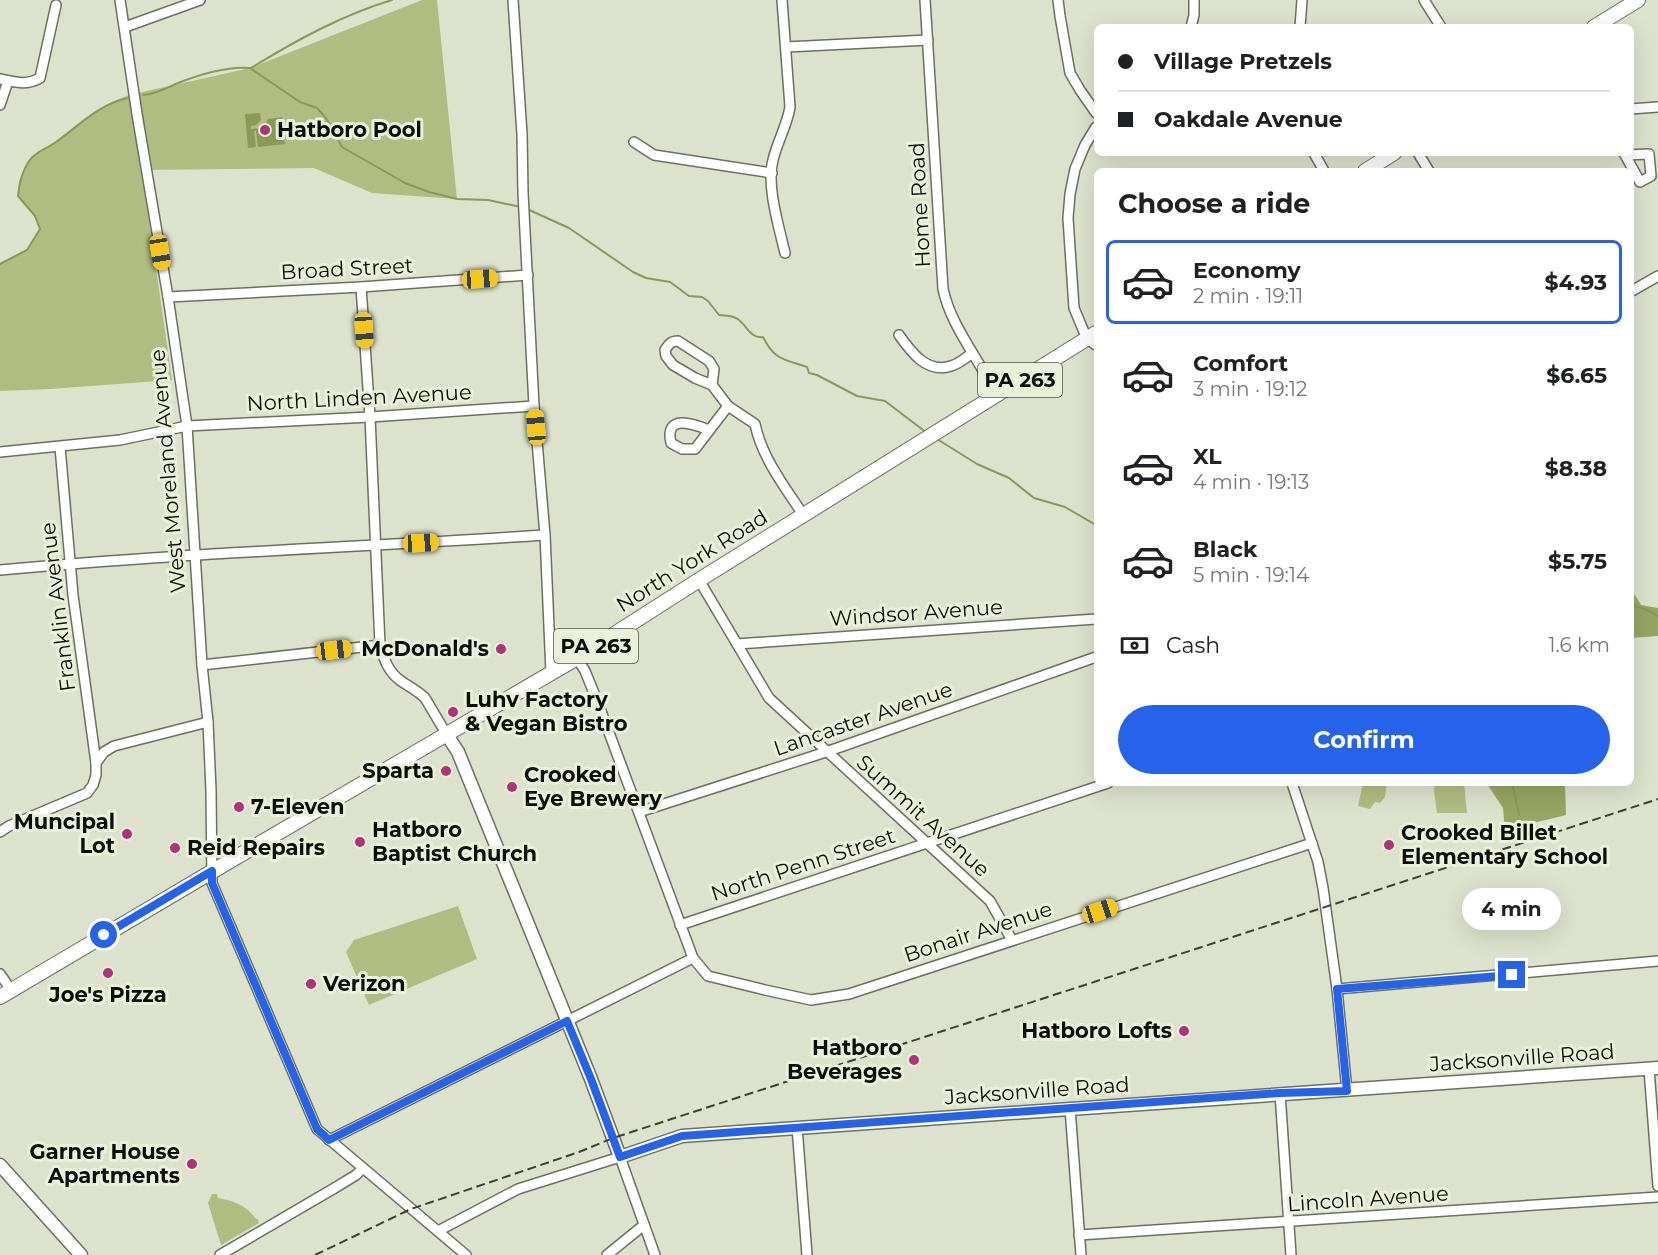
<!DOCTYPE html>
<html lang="en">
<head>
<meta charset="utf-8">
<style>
  :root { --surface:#fff; --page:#f2f2f2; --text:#202124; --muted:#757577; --line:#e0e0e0; --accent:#2563eb }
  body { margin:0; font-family:Montserrat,sans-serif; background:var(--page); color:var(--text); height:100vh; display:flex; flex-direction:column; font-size:22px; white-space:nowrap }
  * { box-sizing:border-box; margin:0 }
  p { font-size:20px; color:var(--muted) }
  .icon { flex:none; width:33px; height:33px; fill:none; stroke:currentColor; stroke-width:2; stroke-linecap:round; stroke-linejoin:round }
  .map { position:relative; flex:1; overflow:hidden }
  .panel { position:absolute; left:1094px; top:168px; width:540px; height:618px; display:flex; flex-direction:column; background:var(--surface); border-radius:9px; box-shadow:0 6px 24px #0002 }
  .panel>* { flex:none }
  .banner { position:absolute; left:1094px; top:24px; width:540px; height:132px; border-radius:9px; box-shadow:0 6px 24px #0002; display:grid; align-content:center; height:132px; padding:0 24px; background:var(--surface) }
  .end { position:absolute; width:27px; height:27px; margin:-14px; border:8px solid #2563eb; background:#fff; box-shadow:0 0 0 3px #fff }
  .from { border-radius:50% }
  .bubble { position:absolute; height:42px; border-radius:21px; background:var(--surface); box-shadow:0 6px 24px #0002; font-size:20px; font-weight:700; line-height:42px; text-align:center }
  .car { position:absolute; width:18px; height:36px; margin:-18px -9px; border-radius:8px; box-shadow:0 0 4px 2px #0007; background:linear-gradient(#f5c518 24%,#345 0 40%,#f5c518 0 76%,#345 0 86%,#f5c518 0) }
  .banner b { display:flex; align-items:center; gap:21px; height:57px; font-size:22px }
  .banner b+b { border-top:2px solid var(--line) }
  .banner i { width:15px; height:15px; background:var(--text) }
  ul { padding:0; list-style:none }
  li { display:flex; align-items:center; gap:18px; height:84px; margin:0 12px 9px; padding:0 12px; border:3px solid transparent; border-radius:9px }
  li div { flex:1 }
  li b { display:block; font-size:22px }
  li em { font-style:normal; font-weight:700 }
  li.active { border-color:var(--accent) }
  li>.icon { width:54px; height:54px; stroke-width:1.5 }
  h2 { padding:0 24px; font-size:27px; line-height:72px }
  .pay { display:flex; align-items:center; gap:15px; height:66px; padding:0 24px; font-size:22px }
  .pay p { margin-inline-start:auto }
  .primary-button { display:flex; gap:12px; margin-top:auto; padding:12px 24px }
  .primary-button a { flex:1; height:69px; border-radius:36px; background:var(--accent); color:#fff; font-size:24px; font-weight:700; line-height:69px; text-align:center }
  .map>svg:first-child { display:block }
  .green { fill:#b0bd81 }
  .forest { fill:#96a562 }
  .water { fill:#8a9956 }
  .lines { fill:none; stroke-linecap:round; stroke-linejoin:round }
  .stream { stroke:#8a9956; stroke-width:2 }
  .minor-casing { stroke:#6c715d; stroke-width:12 }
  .major-casing { stroke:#6c715d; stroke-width:15 }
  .highway-casing { stroke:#6c715d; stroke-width:16 }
  .minor { stroke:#fff; stroke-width:9 }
  .major { stroke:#fff; stroke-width:12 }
  .highway { stroke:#fff; stroke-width:14 }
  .rail { stroke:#3e3f35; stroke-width:2; stroke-dasharray:9 4.5; stroke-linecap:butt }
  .route { stroke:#2563eb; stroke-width:8 }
  .poi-dot { fill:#b33179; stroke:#eaf0d9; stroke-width:2 }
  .labels { text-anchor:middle; stroke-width:6; stroke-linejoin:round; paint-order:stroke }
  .shield { fill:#eaf0d9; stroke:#4f5145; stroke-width:1.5 }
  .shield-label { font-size:20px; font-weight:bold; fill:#0c0d06 }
  .poi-label { font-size:21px; font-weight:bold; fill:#0c0d06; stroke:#eaf0d9; text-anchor:start }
  .street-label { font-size:21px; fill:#0c0d06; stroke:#eaf0d9 }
</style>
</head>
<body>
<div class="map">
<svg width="1658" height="1255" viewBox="0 0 1658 1255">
  <rect width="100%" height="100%" fill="#dde2cc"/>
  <g class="green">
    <polygon points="422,0 437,0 457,199 372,193 314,168 142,170 172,380 50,389 0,391 0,264 27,249 40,229 35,216 18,196 19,181 30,160 39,151 54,144 85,118 116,100 129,95 250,68"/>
    <polygon points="1363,783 1387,783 1385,797 1380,803 1375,802 1370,809 1358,806"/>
    <polygon points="1435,783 1464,783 1467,813 1437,813 1434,790"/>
    <polygon points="458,906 477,959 369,1005 346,952 354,940"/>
    <path d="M212,1194H217L218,1198C234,1201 246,1205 256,1219H258L259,1223L221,1245L208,1203Z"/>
  </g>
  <g class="forest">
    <polygon points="1630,587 1641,605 1658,608 1658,636 1631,638"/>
    <polygon points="1490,783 1565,783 1566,815 1505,830 1503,808 1489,787"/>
  </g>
  <polygon class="water" points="260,113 261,120 256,125 251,126 251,129 265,128 268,119 282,117 285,144 258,147 256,131 254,131 256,147 248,148 245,114"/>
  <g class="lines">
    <g class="stream">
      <path d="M251,68C295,41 342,15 392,0"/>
      <path d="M143,95C156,94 166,88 178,83C201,74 226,66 250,68L300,102L317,108L326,118L342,147L405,183L429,192L457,199L488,200L521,207"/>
      <path d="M527,209L569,228L633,272L646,278L670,282L689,296L702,297L708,301L719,315C726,316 734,315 739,320C747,326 751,339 763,337C775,361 784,359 807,367L809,373L817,375L857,396L885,401L927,433"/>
      <path d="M0,264L27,250L40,229L35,216L18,196C19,183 22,172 29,161C36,151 47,149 56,142C80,125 99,104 128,98"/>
      <polyline points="937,439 977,464 1009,478 1034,498 1065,507 1096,525"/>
      <polyline points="1630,605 1645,609 1658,616"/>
      <polyline points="1512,783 1519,815"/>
    </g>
    <g class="minor-casing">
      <g id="minor">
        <polyline points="120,0 137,114 168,297 187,426 202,665 208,722 211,790 212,883 317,1129 466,1255"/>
        <polyline points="513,0 522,134 523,193 534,406 545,535 551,673"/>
        <path d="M782,0L790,107C787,126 777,142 773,160C766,185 779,227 785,253"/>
        <path d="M925,0L943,289C951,327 980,360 996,395"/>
        <polyline points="1058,0 1060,16 1070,73 1080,90 1096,113"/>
        <polyline points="1424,0 1441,27"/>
        <polyline points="125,27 200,0"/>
        <polyline points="1191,27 1194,15 1194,0"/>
        <polyline points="1300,27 1302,0"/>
        <polyline points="786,47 928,40"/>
        <path d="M0,79C15,82 26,86 40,78L56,5"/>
        <polyline points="0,105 8,81"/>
        <polyline points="1630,109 1658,107"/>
        <polyline points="1096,127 1085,145 1075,169 1070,194 1068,218 1074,308 1087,339 1096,345"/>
        <polyline points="634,142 654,155 772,173"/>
        <polyline points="1314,153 1324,171"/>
        <polyline points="1418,153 1429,171"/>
        <polyline points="1624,153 1640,182 1651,176 1649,154 1625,155"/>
        <path d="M361,287L370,417L380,645C384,659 388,672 401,681C410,687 418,691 425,698L447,735"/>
        <polyline points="1630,292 1658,276"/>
        <polyline points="168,297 361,287 528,275"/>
        <path d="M899,335C911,352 927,374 951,366C958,364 966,358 972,353"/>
        <path d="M712,385L714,369L709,361L678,341C671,341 669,344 665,350L666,356L673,365L695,378L712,385L728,406L755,424C762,458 785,487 804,516"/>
        <path d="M709,430C694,424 664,413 671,443L682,449H695L728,406"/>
        <polyline points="60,447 73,595 96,763"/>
        <polyline points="0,452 120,440 187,426 370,417 534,406"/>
        <path d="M0,570C181,553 364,547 545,535"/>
        <polyline points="699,580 769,698 990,901 1012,940"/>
        <polyline points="737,644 1096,619"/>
        <polyline points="577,658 585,671 598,703 693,958 708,976 765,990 811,1000 849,994 1312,843"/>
        <polyline points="202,665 380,645"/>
        <polyline points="1292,783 1318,862 1323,888 1337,989 1347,1091"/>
        <polyline points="639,812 826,752 1096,657"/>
        <polyline points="0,832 9,826 87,793 93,785 96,775 96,763 104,752 114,746 208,722"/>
        <polyline points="680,925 1108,783"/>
        <polyline points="0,974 11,990"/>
        <polyline points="1337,989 1658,961"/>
        <polyline points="1649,1069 1658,1186"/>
        <polyline points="1280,1093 1291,1255"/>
        <polyline points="1070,1108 1081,1255"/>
        <polyline points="797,1127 807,1255"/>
        <polyline points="329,1140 693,958"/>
        <polyline points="438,1231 518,1189 620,1157 655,1255"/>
        <polyline points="1079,1235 1658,1197"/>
        <polyline points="220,1255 333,1189 356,1175 363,1168"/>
        <polyline points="607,1255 644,1225"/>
      </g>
    </g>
    <g class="major-casing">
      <g id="major">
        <polyline points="447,735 458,752 591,1079 620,1157 682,1136 1658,1068"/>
        <polyline points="0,1165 81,1255"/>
      </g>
    </g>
    <g class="highway-casing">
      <g id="highway">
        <polyline points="1594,27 1638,0"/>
        <polyline points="1365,171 1394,153"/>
        <polyline points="0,997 235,858 577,658 699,580 1096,333"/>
      </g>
    </g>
    <use href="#minor" class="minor"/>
    <use href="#major" class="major"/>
    <use href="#highway" class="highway"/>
    <polyline class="rail" points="315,1255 411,1209 579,1152 613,1138 1658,799"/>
  </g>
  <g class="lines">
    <polyline class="route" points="104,935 212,871 212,883 317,1129 329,1140 567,1021 591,1079 620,1157 682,1136 1280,1093 1347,1091 1337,989 1512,975"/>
  </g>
  <g class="poi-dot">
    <circle cx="265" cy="130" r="6"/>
    <circle cx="501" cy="649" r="6"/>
    <circle cx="453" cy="712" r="6"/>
    <circle cx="446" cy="771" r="6"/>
    <circle cx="512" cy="787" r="6"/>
    <circle cx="239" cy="807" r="6"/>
    <circle cx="127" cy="834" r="6"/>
    <circle cx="360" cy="842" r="6"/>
    <circle cx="1389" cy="845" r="6"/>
    <circle cx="175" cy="848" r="6"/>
    <circle cx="108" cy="973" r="6"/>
    <circle cx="311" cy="984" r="6"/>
    <circle cx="1184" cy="1031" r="6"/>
    <circle cx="914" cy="1060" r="6"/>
    <circle cx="192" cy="1164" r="6"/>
  </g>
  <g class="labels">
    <g class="shield">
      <rect x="978" y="363" width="84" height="34" rx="4.5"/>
      <rect x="554" y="629" width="84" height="34" rx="4.5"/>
    </g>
    <g class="shield-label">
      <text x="1020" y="387">PA 263</text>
      <text x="596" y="653">PA 263</text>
    </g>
    <g class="poi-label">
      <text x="277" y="137">Hatboro Pool</text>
      <text x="489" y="656" text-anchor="end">McDonald's</text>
      <text x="465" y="707">Luhv Factory<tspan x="465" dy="24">&amp; Vegan Bistro</tspan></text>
      <text x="434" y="778" text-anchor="end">Sparta</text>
      <text x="524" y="782">Crooked<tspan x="524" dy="24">Eye Brewery</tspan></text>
      <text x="251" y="814">7-Eleven</text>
      <text x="115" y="829" text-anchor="end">Muncipal<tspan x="115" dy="24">Lot</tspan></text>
      <text x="372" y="837">Hatboro<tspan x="372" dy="24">Baptist Church</tspan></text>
      <text x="1401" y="840">Crooked Billet<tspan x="1401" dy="24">Elementary School</tspan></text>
      <text x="187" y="855">Reid Repairs</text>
      <text x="323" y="991">Verizon</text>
      <text x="108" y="1002" text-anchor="middle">Joe's Pizza</text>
      <text x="1172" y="1038" text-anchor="end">Hatboro Lofts</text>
      <text x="902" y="1055" text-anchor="end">Hatboro<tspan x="902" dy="24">Beverages</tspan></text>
      <text x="180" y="1159" text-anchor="end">Garner House<tspan x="180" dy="24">Apartments</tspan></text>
    </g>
    <g class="street-label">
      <text transform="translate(920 205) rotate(-93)" y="7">Home Road</text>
      <text transform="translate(347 269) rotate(-3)" y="7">Broad Street</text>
      <text transform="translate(359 398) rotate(-3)" y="7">North Linden Avenue</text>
      <text transform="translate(168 471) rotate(-95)" y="7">West Moreland Avenue</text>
      <text transform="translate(692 561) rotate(-32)" y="7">North York Road</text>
      <text transform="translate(58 607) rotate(-97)" y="7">Franklin Avenue</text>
      <text transform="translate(916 613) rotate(-4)" y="7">Windsor Avenue</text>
      <text transform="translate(863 719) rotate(-19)" y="7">Lancaster Avenue</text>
      <text transform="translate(923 816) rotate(42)" y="7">Summit Avenue</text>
      <text transform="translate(803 865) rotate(-18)" y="7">North Penn Street</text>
      <text transform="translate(978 932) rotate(-18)" y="7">Bonair Avenue</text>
      <text transform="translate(1522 1058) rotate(-4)" y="7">Jacksonville Road</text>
      <text transform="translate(1037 1091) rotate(-4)" y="7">Jacksonville Road</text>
      <text transform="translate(1368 1199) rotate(-4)" y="7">Lincoln Avenue</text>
    </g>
  </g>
</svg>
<i class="end from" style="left:104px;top:935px"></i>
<i class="end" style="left:1512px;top:975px"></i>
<div class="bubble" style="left:1462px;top:888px;width:99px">4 min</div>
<i class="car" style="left:160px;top:252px;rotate:171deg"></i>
<i class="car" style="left:480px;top:279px;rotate:86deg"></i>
<i class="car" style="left:364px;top:330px;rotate:176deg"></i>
<i class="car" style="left:536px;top:427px;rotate:355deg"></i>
<i class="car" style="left:421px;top:543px;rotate:87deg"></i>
<i class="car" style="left:334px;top:650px;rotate:83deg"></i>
<i class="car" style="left:1100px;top:911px;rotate:72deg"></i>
<div class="banner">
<b><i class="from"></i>Village Pretzels</b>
<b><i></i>Oakdale Avenue</b>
</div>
<section class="panel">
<h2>Choose a ride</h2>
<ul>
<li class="active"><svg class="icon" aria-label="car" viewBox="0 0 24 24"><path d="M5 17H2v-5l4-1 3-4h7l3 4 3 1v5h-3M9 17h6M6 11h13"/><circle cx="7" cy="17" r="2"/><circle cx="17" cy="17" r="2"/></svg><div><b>Economy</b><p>2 min · 19:11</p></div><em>$4.93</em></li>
<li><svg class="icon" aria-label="car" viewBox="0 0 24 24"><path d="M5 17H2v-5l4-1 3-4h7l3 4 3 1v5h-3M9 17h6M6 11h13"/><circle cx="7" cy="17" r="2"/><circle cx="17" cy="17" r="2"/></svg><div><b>Comfort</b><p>3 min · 19:12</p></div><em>$6.65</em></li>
<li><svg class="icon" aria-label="car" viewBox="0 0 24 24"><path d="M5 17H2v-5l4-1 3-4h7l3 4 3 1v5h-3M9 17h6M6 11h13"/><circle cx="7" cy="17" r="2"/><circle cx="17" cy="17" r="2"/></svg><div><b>XL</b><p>4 min · 19:13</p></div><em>$8.38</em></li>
<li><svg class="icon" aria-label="car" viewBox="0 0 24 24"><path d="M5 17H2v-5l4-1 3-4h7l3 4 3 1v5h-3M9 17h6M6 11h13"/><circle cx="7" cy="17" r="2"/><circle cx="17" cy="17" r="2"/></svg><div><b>Black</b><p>5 min · 19:14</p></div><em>$5.75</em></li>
</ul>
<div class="pay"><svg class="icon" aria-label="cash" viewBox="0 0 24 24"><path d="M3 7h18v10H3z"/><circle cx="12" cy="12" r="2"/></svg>Cash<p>1.6 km</p></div>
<div class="primary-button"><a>Confirm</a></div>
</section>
</div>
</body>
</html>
